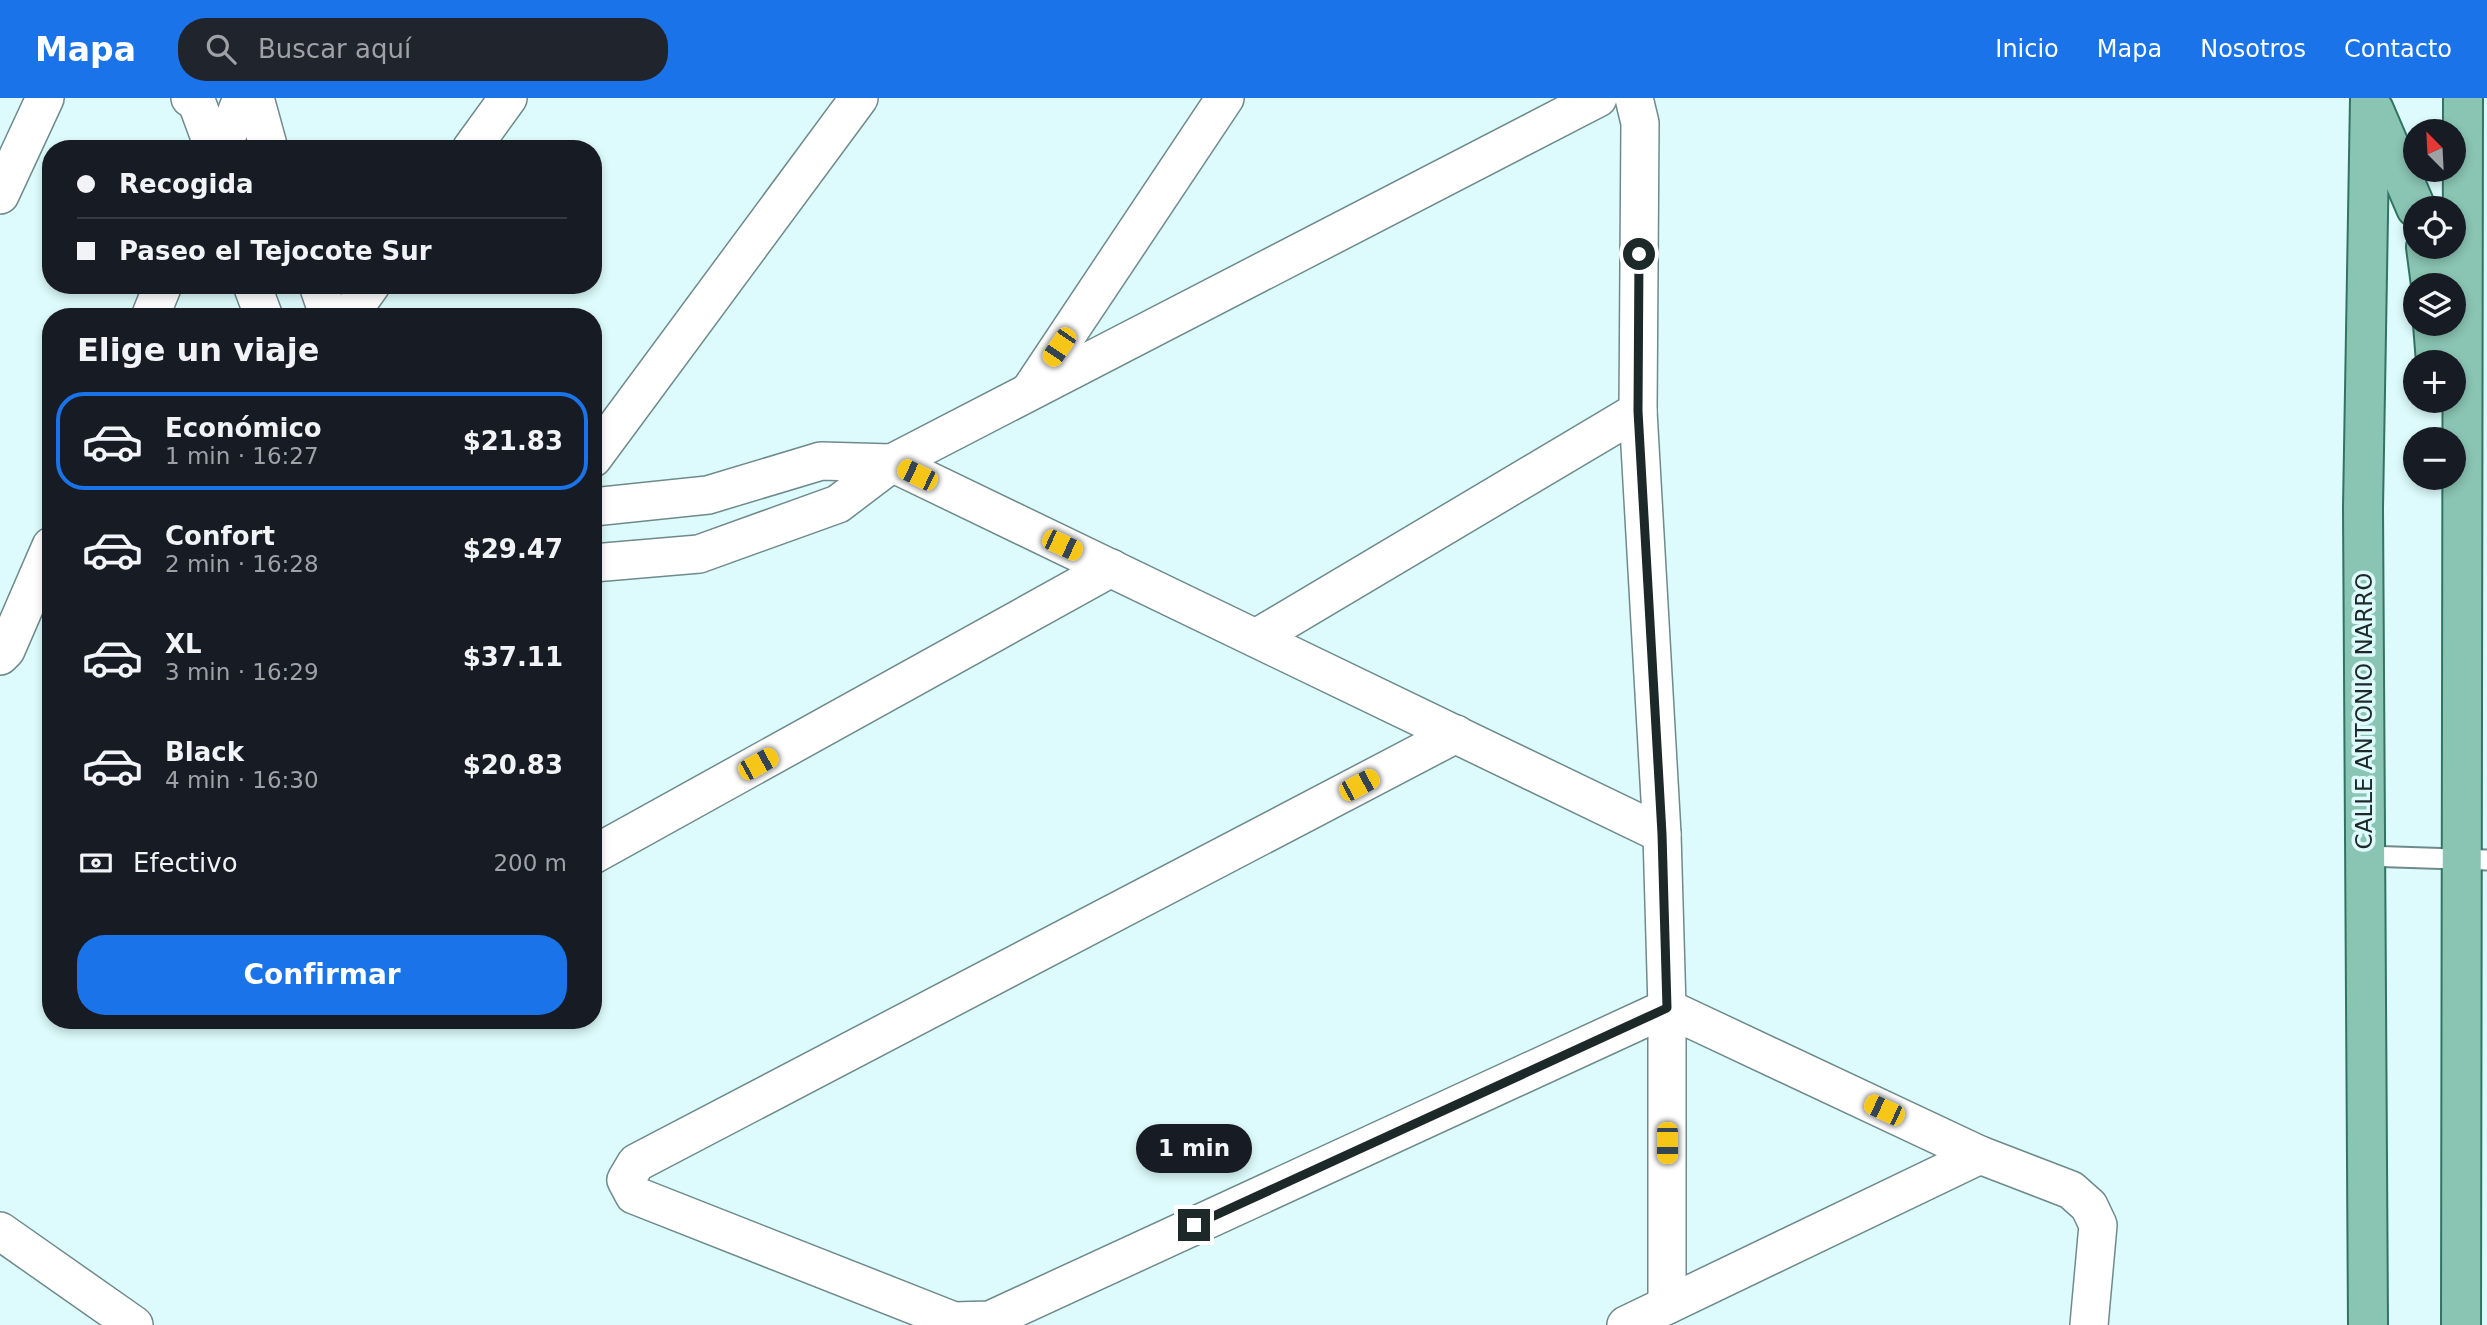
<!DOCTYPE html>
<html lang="es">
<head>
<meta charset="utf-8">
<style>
  :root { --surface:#171b24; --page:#20242c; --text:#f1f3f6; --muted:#9ea1a6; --line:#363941; --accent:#1a73e8 }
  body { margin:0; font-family:"DejaVu Sans",sans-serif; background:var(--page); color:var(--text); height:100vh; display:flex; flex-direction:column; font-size:26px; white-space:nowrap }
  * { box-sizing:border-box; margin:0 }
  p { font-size:23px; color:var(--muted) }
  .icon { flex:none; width:38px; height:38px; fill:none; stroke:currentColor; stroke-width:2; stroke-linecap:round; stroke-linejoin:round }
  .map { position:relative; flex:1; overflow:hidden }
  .sheet { position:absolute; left:42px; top:210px; width:560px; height:721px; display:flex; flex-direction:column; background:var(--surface); border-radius:28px; box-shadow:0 4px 10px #0003 }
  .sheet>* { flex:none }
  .banner { position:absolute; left:42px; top:42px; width:560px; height:154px; border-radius:28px; box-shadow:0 4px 10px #0003; display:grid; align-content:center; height:154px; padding:0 35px; background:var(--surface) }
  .needle { width:46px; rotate:336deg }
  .buttons { position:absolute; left:2403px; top:21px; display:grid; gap:14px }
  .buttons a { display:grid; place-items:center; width:63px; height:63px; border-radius:50%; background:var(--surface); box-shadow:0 4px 10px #0003; font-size:35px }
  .end { position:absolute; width:32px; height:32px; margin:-16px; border:9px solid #1d2828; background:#fff; box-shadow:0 0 0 4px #fff }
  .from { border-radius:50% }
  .bubble { position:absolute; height:49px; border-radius:24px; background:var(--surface); box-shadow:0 4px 10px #0003; font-size:23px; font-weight:800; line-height:49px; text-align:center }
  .car { position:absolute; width:21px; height:42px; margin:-21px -10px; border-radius:9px; box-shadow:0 0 5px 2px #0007; background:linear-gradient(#f5c518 24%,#345 0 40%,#f5c518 0 76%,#345 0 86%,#f5c518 0) }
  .banner b { display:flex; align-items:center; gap:24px; height:66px; font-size:26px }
  .banner b+b { border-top:2px solid var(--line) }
  .banner i { width:18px; height:18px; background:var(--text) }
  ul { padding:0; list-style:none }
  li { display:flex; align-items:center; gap:21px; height:98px; margin:0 14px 10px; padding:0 21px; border:4px solid transparent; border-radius:28px }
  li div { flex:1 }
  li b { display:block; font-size:26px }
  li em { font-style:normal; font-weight:800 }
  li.on { border-color:var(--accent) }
  li>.icon { width:63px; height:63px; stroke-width:1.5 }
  h2 { padding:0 35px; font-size:32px; line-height:84px }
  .pay { display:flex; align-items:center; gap:18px; height:77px; padding:0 35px; font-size:26px }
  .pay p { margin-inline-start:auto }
  .button { display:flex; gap:14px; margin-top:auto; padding:14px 35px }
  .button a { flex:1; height:80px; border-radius:28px; background:var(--accent); color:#fff; font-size:28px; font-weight:800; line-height:80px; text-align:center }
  header { display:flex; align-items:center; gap:42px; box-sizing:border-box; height:98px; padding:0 35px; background:var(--accent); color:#fff }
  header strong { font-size:33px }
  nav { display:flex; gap:38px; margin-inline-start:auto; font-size:24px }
  .search { width:490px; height:63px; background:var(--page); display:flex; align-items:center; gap:18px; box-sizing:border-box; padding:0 24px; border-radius:28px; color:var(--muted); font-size:26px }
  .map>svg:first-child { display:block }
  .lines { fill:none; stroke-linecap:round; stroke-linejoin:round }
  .lane-casing { stroke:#6f8a8b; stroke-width:23 }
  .street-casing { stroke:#6f8a8b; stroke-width:40 }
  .primary-casing { stroke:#317461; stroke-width:42 }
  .lane { stroke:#fff; stroke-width:19 }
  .street { stroke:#fff; stroke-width:37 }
  .primary { stroke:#8ac4b2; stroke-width:38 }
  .route { stroke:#1d2828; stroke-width:9 }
  .labels { text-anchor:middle; stroke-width:7; stroke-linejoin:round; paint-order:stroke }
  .street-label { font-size:23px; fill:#1d2828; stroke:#ddfbfc }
</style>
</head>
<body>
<header>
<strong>Mapa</strong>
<div class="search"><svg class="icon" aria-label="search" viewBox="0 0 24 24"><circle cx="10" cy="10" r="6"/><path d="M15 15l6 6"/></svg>Buscar aquí</div>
<nav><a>Inicio</a><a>Mapa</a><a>Nosotros</a><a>Contacto</a></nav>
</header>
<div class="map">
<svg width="2487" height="1227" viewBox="0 0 2487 1227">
  <rect width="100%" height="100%" fill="#ddfbfc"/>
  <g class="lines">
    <g class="lane-casing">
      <polyline id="lane" points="2365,758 2487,762"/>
    </g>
    <g class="street-casing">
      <g id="street">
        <polyline points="190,0 197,5 214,51"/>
        <polyline points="255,0 269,51"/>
        <polyline points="1634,0 1640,25 1638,313 1662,736 1667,910 1667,1207"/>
        <polyline points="222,51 242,0"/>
        <polyline points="471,51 508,0"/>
        <polyline points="0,97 45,0"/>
        <polyline points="252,187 264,219"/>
        <polyline points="318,187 329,219"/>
        <polyline points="150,219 163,187"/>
        <polyline points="348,219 371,187"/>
        <polyline points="1031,291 1225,0"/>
        <polyline points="593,360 859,0"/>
        <polyline points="593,409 708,397 821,363 892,365 1662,736"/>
        <polyline points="593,465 699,456 838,406 892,365 1598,0"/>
        <polyline points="1256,540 1638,313"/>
        <polyline points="0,558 6,552 51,448"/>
        <polyline points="1456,636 636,1065 626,1082 634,1097 954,1223 990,1222 1667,910 1980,1057 2071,1092 2089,1108 2098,1127 2089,1227"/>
        <polyline points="593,757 1111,470"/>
        <polyline points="0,1133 134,1227"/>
        <polyline points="1626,1227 1980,1057"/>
      </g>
    </g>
    <g class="primary-casing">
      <g id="primary">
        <polyline points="2374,12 2416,110"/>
        <polyline points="2426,149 2431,187"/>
        <polyline points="2433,226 2436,264"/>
        <polyline points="2368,1227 2363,410 2370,0"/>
        <polyline points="2461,1227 2463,0"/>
      </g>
    </g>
    <use href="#lane" class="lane"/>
    <use href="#street" class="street"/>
    <use href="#primary" class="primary"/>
  </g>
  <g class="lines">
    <polyline class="route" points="1194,1127 1667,910 1662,736 1638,313 1639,156"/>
  </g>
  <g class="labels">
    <g class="street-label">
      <text transform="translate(2364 613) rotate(-90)" y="8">CALLE ANTONIO NARRO</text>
    </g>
  </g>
</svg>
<div class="buttons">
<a><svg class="needle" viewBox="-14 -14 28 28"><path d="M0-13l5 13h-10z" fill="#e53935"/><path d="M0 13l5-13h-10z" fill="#9ea1a6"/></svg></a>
<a><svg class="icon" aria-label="locate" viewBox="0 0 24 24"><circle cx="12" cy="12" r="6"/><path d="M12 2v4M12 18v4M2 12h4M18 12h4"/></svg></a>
<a><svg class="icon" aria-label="layers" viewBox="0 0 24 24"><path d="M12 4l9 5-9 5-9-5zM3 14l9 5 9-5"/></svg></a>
<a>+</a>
<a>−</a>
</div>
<i class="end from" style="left:1639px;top:156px"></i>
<i class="end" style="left:1194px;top:1127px"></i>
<div class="bubble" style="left:1136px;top:1026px;width:116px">1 min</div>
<i class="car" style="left:1059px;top:249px;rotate:214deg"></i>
<i class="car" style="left:917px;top:377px;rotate:296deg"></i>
<i class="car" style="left:1062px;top:447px;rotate:115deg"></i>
<i class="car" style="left:758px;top:666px;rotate:61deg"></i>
<i class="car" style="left:1359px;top:687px;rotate:62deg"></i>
<i class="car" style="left:1884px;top:1012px;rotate:295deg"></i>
<i class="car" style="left:1667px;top:1045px;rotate:180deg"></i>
<div class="banner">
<b><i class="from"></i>Recogida</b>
<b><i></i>Paseo el Tejocote Sur</b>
</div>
<section class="sheet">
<h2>Elige un viaje</h2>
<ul>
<li class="on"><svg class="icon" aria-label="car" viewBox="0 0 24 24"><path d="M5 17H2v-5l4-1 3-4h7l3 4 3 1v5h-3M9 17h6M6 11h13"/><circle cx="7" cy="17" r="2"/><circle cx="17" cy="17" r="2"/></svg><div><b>Económico</b><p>1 min · 16:27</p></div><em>$21.83</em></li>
<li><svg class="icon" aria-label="car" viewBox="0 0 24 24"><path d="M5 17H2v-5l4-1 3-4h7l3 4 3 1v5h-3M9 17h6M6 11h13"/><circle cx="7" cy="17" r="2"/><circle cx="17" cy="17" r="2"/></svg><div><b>Confort</b><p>2 min · 16:28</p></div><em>$29.47</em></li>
<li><svg class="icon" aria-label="car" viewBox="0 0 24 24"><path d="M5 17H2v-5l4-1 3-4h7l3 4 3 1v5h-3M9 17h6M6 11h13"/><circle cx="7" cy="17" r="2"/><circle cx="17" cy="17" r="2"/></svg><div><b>XL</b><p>3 min · 16:29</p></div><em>$37.11</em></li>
<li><svg class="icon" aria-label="car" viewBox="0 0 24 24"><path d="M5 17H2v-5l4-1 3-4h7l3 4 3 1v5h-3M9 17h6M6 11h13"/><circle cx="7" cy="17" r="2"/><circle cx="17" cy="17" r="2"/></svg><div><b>Black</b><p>4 min · 16:30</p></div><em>$20.83</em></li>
</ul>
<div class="pay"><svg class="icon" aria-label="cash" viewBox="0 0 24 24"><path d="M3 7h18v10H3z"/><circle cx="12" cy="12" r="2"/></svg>Efectivo<p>200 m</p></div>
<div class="button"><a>Confirmar</a></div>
</section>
</div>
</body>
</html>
